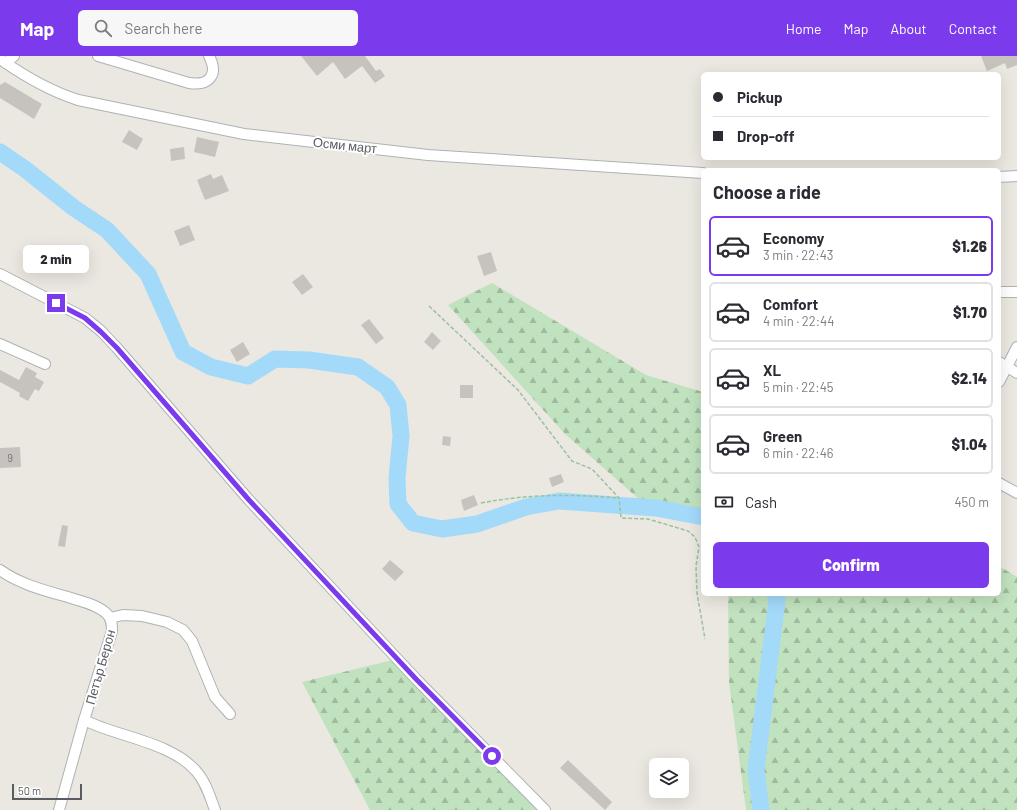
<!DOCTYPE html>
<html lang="en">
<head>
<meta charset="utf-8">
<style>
  :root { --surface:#fff; --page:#f7f7f7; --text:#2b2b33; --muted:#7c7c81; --line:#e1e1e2; --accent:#7c3aed }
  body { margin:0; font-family:Barlow,sans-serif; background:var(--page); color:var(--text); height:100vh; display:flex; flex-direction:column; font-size:15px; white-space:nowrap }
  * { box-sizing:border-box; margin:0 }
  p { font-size:13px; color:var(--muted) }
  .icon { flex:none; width:22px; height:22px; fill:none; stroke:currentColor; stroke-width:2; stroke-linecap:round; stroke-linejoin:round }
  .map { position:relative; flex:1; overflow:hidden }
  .panel { position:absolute; left:701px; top:112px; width:300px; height:428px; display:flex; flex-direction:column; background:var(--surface); border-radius:6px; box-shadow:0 4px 16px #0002 }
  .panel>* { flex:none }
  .hud { position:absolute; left:701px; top:16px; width:300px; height:88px; border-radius:6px; box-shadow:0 4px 16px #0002; display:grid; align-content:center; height:88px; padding:0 12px; background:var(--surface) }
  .buttons { position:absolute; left:649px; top:702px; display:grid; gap:8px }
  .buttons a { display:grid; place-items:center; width:40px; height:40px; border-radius:6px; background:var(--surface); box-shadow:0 4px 16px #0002; font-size:20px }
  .scale { position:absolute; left:12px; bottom:10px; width:70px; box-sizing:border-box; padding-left:4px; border:2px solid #595d61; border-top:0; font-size:11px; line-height:14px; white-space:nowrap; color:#595d61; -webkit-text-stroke:3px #fff; paint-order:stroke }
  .end { position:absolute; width:18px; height:18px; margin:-9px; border:5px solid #7c3aed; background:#fff; box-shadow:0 0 0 2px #fff }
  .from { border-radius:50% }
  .bubble { position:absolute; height:28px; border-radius:6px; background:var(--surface); box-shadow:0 4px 16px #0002; font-size:13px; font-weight:800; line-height:28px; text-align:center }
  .hud b { display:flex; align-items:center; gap:14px; height:38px; font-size:15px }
  .hud b+b { border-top:1px solid var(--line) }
  .hud i { width:10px; height:10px; background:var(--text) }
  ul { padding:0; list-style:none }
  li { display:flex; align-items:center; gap:12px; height:60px; margin:0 8px 6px; padding:0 4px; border:2px solid var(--line); border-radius:6px }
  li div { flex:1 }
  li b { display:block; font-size:15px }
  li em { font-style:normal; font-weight:800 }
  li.selected { border-color:var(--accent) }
  li>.icon { width:36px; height:36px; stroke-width:1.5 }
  h2 { padding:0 12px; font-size:18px; line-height:48px }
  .pay { display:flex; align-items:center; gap:10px; height:44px; padding:0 12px; font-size:15px }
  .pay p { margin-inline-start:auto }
  .button { display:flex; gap:8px; margin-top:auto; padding:8px 12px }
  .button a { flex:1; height:46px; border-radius:6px; background:var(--accent); color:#fff; font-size:16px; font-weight:800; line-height:46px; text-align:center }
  header { display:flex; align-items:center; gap:24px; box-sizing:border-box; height:56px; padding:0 20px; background:var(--accent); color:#fff }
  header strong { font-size:19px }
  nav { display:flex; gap:22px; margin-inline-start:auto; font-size:14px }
  .search { width:280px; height:36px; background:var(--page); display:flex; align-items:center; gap:10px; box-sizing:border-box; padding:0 14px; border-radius:6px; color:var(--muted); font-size:15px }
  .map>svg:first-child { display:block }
  .forest { fill:url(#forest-firs) }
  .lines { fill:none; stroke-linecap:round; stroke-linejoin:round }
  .river { stroke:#a3d9f9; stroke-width:17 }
  .building { fill:#c6c3be }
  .minor-casing { stroke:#aeb2b6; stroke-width:12 }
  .path { stroke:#98c2a2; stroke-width:1.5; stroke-dasharray:4 2; stroke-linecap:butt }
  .minor { stroke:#fff; stroke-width:10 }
  .route { stroke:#7c3aed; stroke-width:5 }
  .labels { text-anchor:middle; stroke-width:4; stroke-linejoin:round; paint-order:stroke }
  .number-label { font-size:11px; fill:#747678 }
  .street-label { font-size:13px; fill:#595d61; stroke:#fff }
</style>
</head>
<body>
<header>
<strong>Map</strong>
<div class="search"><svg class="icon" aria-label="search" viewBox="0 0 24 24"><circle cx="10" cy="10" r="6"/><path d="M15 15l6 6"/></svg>Search here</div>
<nav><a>Home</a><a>Map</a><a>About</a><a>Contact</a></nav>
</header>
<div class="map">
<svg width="1017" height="754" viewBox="0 0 1017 754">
  <defs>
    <pattern id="forest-firs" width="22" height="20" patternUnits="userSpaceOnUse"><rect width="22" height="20" fill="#c1e2be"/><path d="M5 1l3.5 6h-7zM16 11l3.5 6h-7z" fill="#a0ba9e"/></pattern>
  </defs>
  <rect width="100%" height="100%" fill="#ebe8e1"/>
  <g class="forest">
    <polygon points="492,227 646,319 703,336 703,460 641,445 565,378 448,249"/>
    <polygon points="999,510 1017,521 1017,754 746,754 729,626 728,538 999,538"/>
    <polygon points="397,603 545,754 370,754 302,626"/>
  </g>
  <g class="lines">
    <g class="river">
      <polyline points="0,96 25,113 74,152 107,174 148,218 183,296 211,311 248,320 275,303 309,304 358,311 387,331 398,349 401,380 397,422 398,448 413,467 442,473 477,468 526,451 559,445 656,452 703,461"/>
      <polyline points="761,754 756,713 777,544 775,538"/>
    </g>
  </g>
  <g class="building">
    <polygon points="301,0 365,0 376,15 380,13 385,20 375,27 362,10 345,23 333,6 317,20"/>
    <polygon points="981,0 1017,0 1017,9 1007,13 1005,7 987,15"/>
    <polygon points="5,26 42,48 34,63 0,42 0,29"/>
    <polygon points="129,74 143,83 137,94 122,86"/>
    <polygon points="197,81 219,86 215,101 194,96"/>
    <polygon points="184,91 185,103 171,105 170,93"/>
    <polygon points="211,118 213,123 222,119 229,135 205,144 197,124"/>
    <polygon points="189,169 195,184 180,190 174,175"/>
    <polygon points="491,196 497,215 484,220 477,200"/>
    <polygon points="303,218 313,231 302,239 292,226"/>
    <polygon points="369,263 384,282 376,288 361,269"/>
    <polygon points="432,276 441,285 433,294 424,286"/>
    <polygon points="243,286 250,298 237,306 230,294"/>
    <polygon points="26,311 37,317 35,321 44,326 39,335 35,333 28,345 19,340 20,337 0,326 0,314 19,324"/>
    <rect x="460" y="329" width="13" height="13"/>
    <polygon points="443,380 451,381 450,390 442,389"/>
    <polygon points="20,391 21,411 0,412 0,392"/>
    <polygon points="561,418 564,426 552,431 549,422"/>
    <polygon points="474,439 478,449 464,455 461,444"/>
    <polygon points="62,469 68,470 65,491 58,490"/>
    <polygon points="390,504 404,516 395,525 382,513"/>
    <polygon points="568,704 612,746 605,754 560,712"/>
  </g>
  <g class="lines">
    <g class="minor-casing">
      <g id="minor">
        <path d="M98,0L189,27C209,30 219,19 209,0"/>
        <path d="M0,3C24,20 50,35 78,44L244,78L428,99L703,117"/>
        <polyline points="6,7 14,0"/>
        <polyline points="999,121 1017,120"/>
        <polyline points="0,218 85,262 101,275 117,292 249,444 416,623 545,754"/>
        <polyline points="999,236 1017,236"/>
        <polyline points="0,288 45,308"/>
        <polyline points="999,306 1017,317"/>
        <polyline points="999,326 1017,291"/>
        <polyline points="999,427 1017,437"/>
        <path d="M0,514C21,529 47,535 71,542C83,546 98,549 107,558C112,563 112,569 112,575L84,664L59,754"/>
        <polyline points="110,562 123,559 142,560 167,566 183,574 192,585 215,641 230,658"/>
        <path d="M84,664C118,681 171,686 196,715C206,726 210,741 215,754"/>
      </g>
    </g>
    <g class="path">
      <polyline points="429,250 518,334 572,405 592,413 619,442 621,462 648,463 688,475 695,481 699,491 696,510 697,537 705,583"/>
      <path d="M481,447C527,438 572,438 619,442"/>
    </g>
    <use href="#minor" class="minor"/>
  </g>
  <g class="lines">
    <polyline class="route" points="56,247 85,262 101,276 117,292 249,444 416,623 492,700"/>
  </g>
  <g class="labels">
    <g class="number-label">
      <text x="10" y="406">9</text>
    </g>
    <g class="street-label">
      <text transform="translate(345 89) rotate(6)" y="5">Осми март</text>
      <text transform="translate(100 611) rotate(-74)" y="5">Петър Берон</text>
    </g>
  </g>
</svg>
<div class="buttons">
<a><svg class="icon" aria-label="layers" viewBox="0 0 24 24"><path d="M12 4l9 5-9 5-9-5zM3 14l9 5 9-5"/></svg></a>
</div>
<div class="scale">50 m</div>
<i class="end from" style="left:492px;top:700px"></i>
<i class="end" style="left:56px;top:247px"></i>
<div class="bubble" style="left:23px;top:189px;width:66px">2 min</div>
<div class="hud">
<b><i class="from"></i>Pickup</b>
<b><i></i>Drop-off</b>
</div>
<section class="panel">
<h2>Choose a ride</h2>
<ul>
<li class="selected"><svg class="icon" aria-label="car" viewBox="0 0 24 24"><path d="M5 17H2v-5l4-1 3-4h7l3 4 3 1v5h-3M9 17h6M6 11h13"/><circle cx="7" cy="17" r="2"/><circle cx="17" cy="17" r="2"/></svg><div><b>Economy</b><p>3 min · 22:43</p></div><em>$1.26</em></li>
<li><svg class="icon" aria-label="car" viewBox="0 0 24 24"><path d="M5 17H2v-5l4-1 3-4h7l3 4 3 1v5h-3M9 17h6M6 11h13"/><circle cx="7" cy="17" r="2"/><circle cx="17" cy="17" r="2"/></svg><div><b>Comfort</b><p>4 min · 22:44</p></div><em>$1.70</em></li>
<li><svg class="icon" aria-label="car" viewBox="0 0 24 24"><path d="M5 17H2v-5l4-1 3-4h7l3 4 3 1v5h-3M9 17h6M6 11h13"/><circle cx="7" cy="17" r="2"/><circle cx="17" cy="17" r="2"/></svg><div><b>XL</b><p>5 min · 22:45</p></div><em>$2.14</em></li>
<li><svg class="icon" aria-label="car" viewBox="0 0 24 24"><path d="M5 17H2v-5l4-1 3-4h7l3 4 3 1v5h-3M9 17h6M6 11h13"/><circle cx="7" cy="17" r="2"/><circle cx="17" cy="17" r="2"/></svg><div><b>Green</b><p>6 min · 22:46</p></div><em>$1.04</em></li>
</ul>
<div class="pay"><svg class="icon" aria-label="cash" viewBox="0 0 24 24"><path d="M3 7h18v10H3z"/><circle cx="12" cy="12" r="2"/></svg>Cash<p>450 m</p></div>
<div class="button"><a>Confirm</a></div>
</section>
</div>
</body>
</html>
